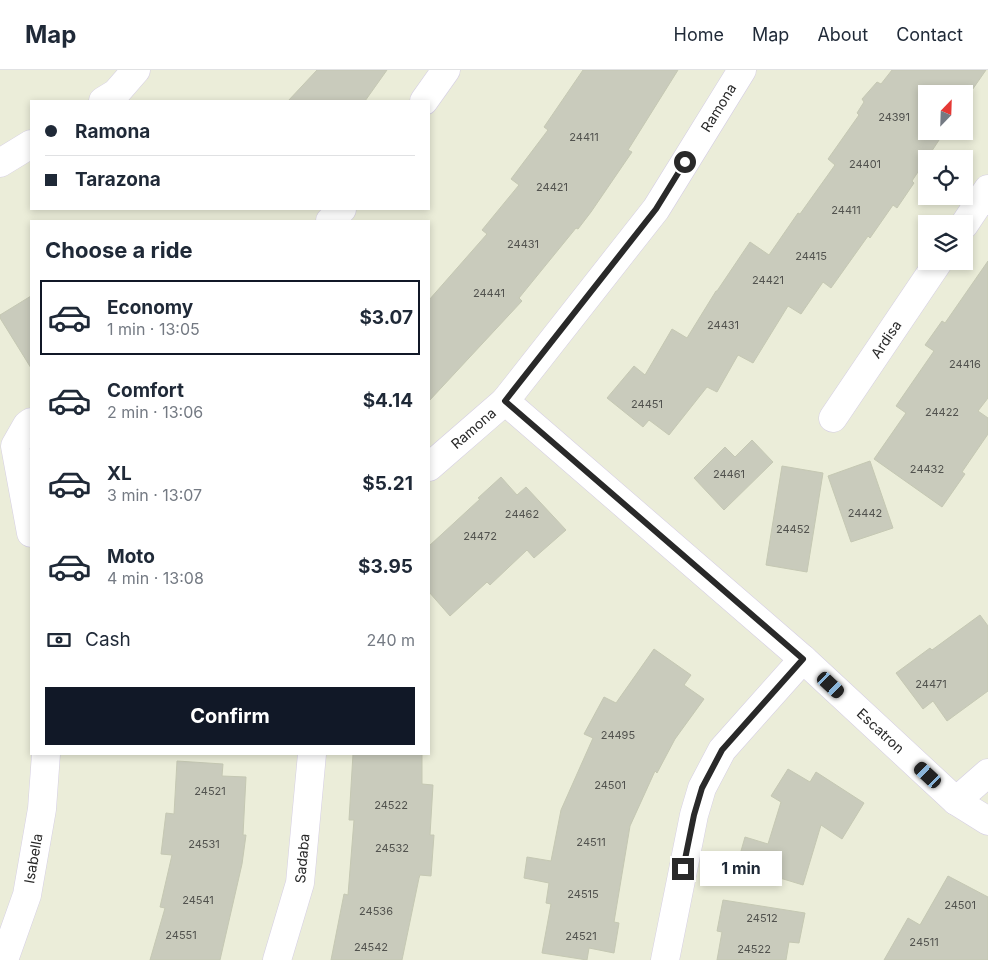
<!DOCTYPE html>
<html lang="en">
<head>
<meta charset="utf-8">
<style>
  :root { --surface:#fff; --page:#f6f6f7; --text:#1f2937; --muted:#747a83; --line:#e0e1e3; --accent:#111827 }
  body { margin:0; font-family:Inter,sans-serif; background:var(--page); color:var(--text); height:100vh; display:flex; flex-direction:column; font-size:19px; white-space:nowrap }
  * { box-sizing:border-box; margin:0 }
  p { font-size:16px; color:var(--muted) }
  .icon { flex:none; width:28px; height:28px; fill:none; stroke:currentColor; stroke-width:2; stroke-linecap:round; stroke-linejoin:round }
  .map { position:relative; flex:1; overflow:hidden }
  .sheet { position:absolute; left:30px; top:150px; width:400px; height:535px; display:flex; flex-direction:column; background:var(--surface); border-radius:0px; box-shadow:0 2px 8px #0003 }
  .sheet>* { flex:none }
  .guide { position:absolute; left:30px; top:30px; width:400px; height:110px; border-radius:0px; box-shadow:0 2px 8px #0003; display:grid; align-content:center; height:110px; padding:0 15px; background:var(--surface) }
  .needle { width:32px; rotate:23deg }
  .fabs { position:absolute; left:918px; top:15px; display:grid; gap:10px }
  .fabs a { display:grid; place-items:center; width:55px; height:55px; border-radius:0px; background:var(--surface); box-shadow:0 2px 8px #0003; font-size:25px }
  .end { position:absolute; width:22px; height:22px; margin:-11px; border:6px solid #292929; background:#fff; box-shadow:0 0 0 2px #fff }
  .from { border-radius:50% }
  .bubble { position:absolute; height:35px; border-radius:0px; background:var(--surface); box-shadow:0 2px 8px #0003; font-size:16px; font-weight:700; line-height:35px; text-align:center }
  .car { position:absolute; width:15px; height:30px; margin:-15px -8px; border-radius:6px; box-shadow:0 0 4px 1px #0007; background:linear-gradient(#222 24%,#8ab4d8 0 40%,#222 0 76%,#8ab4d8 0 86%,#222 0) }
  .guide b { display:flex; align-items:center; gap:18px; height:48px; font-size:19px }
  .guide b+b { border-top:1px solid var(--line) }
  .guide i { width:12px; height:12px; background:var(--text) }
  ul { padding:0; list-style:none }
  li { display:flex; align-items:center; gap:15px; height:75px; margin:0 10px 8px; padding:0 5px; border:2px solid transparent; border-radius:0px }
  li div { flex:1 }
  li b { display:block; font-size:19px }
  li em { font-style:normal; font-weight:700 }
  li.on { border-color:var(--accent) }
  li>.icon { width:45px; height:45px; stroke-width:1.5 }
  h2 { padding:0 15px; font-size:22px; line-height:60px }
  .pay { display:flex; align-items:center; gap:12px; height:55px; padding:0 15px; font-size:19px }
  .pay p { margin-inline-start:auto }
  .button { display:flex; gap:10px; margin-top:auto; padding:10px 15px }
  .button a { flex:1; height:58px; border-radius:0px; background:var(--accent); color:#fff; font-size:20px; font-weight:700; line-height:58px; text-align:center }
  header { display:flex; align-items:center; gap:30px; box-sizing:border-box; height:70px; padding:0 25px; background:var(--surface); border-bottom:1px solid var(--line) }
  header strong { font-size:24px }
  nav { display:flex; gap:28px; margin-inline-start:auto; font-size:18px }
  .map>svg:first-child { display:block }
  .building { fill:#c9cbbc; stroke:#c5c8b3 }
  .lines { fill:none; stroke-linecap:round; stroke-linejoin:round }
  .street-casing { stroke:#d5cee4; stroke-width:29 }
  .street { stroke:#fff; stroke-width:28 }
  .route { stroke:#292929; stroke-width:6 }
  .labels { text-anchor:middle; stroke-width:4.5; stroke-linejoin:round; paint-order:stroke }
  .number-label { font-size:11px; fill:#51524e }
  .street-label { font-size:14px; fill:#292929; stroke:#fff }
</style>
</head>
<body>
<header>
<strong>Map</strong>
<nav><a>Home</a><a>Map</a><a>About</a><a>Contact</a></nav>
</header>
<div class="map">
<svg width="988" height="890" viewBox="0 0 988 890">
  <rect width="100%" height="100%" fill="#ebedd9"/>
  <g class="building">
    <polygon points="317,0 387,0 365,31 288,31"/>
    <polygon points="583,0 678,0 628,80 632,82 591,142 578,159 576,158 519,228 522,231 429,331 429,230 487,164 482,160 519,115 511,109 548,60 544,57"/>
    <polygon points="892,0 986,0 970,23 971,24 964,34 964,24 926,24 926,61 945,61 912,111 914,113 897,138 893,135 870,168 868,166 831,218 823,212 801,244 788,236 753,293 738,285 717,322 707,317 669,365 649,350 643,357 607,328 634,296 645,305 672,259 687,268 716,221 717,221 750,172 769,185 798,143 800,144 835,95 828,89 859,45 857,43 864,32 862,29 877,12 881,14"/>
    <polygon points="988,191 988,328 978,341 988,348 988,364 962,402 965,404 942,437 874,389 906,343 896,336 934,281 925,275 942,251 945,253"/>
    <polygon points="31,226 31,298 0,248 0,245"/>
    <polygon points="752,370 773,392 724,440 694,408 725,377 735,387"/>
    <polygon points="870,391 893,458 851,472 828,406"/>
    <polygon points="782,396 823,403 807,502 766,495"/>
    <polygon points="501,407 517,425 526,417 566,460 534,488 527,480 490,515 487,512 450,546 429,522 429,476 480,429 478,428"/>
    <polygon points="980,545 988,556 988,621 947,651 933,631 923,639 896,603 930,578 932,580"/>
    <polygon points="654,579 691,605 684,615 704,629 675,669 657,703 655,701 630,756 614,852 619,853 614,883 589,878 587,890 542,883 551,834 546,833 549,813 524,808 527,787 551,791 561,740 593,668 584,664 604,627 616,633"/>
    <polygon points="353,684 422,684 422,714 433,715 430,765 434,765 431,806 420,805 419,808 402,890 331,890 344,824 348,825 354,750 349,750"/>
    <polygon points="177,691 223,694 222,706 246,707 243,765 246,765 242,794 220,890 150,890 165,838 160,837 172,785 161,784 166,743 174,744"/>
    <polygon points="788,699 810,712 816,702 864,733 842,769 821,755 803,815 737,795 745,767 768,774 781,732 771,726"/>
    <polygon points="948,806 988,827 988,890 884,890 908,848 920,855"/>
    <polygon points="723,830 805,843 799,873 789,872 786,890 717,890 722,862 717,861"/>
  </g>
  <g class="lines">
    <g class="street-casing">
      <g id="street">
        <polyline points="103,31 116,23 136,0"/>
        <polyline points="424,31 446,0"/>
        <polyline points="0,93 31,74"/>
        <polyline points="330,151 342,139"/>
        <polyline points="964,155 988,119"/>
        <path id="s1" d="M505,331L803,589L956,731L988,751"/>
        <path id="s2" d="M833,348L939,191"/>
        <polyline points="31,352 27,355 15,376 31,463"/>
        <path id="s3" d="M429,397L505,331L656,139L742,0"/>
        <polyline points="956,731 988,703"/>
        <path id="s4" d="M4,890L27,825L42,739L46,684"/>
        <path id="s5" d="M277,890L300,813L312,684"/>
        <polyline points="665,890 694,745 702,718 722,680 803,589"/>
      </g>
    </g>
    <use href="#street" class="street"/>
  </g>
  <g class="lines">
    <polyline class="route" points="683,799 694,745 702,718 722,680 803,589 505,331 656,139 685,92"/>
  </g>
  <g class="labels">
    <g class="number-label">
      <text x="894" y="51">24391</text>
      <text x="584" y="71">24411</text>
      <text x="865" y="98">24401</text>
      <text x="552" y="121">24421</text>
      <text x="846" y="144">24411</text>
      <text x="523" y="178">24431</text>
      <text x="811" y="190">24415</text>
      <text x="768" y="214">24421</text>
      <text x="489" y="227">24441</text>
      <text x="723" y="259">24431</text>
      <text x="965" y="298">24416</text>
      <text x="647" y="338">24451</text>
      <text x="942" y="346">24422</text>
      <text x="927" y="403">24432</text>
      <text x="729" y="408">24461</text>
      <text x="865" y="447">24442</text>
      <text x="522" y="448">24462</text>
      <text x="793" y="463">24452</text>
      <text x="480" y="470">24472</text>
      <text x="931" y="618">24471</text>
      <text x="618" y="669">24495</text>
      <text x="610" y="719">24501</text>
      <text x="210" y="725">24521</text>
      <text x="391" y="739">24522</text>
      <text x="591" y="776">24511</text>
      <text x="204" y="778">24531</text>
      <text x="392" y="782">24532</text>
      <text x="583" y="828">24515</text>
      <text x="198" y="834">24541</text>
      <text x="960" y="839">24501</text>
      <text x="376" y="845">24536</text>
      <text x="762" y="852">24512</text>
      <text x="181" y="869">24551</text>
      <text x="581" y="870">24521</text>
      <text x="924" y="876">24511</text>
      <text x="371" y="881">24542</text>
      <text x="754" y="883">24522</text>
    </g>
    <g class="street-label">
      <text dy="5" stroke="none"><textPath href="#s3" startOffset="464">Ramona</textPath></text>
      <text dy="5" stroke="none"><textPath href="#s2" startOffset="95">Ardisa</textPath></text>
      <text dy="5" stroke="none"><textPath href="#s3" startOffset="59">Ramona</textPath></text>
      <text dy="5" stroke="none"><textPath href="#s1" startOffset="500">Escatron</textPath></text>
      <text dy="5" stroke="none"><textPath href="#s5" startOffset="105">Sadaba</textPath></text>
      <text dy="5" stroke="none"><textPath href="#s4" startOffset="106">Isabella</textPath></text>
    </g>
  </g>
</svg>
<div class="fabs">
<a><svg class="needle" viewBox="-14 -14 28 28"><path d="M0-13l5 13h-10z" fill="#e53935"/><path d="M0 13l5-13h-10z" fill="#747a83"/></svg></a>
<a><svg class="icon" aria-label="locate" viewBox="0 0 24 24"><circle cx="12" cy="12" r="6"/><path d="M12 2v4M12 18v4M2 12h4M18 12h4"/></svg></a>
<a><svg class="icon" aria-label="layers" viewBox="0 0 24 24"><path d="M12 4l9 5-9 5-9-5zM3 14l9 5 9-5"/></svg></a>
</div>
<i class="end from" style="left:685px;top:92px"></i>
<i class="end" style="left:683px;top:799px"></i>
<div class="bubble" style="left:700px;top:781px;width:82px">1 min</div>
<i class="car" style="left:831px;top:615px;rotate:133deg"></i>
<i class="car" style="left:928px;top:705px;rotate:313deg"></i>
<div class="guide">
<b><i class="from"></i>Ramona</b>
<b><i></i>Tarazona</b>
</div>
<section class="sheet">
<h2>Choose a ride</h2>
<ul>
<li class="on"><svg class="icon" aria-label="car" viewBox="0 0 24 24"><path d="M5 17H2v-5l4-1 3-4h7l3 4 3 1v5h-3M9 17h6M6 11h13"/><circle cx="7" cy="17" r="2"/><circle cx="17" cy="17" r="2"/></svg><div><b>Economy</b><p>1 min · 13:05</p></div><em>$3.07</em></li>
<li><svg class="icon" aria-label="car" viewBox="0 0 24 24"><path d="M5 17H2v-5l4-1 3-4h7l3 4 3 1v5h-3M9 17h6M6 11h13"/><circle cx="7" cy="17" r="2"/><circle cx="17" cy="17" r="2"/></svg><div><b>Comfort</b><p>2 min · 13:06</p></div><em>$4.14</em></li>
<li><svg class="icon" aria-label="car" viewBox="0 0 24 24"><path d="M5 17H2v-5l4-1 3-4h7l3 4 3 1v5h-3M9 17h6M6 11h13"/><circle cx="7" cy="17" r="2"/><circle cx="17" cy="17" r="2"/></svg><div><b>XL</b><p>3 min · 13:07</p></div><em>$5.21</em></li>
<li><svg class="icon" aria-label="car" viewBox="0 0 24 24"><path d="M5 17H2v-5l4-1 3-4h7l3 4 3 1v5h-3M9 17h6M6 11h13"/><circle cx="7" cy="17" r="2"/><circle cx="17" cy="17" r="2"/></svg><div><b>Moto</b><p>4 min · 13:08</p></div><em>$3.95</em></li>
</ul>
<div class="pay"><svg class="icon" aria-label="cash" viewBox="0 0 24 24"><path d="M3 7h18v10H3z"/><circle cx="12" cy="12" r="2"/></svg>Cash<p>240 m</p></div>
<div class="button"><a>Confirm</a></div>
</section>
</div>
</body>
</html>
